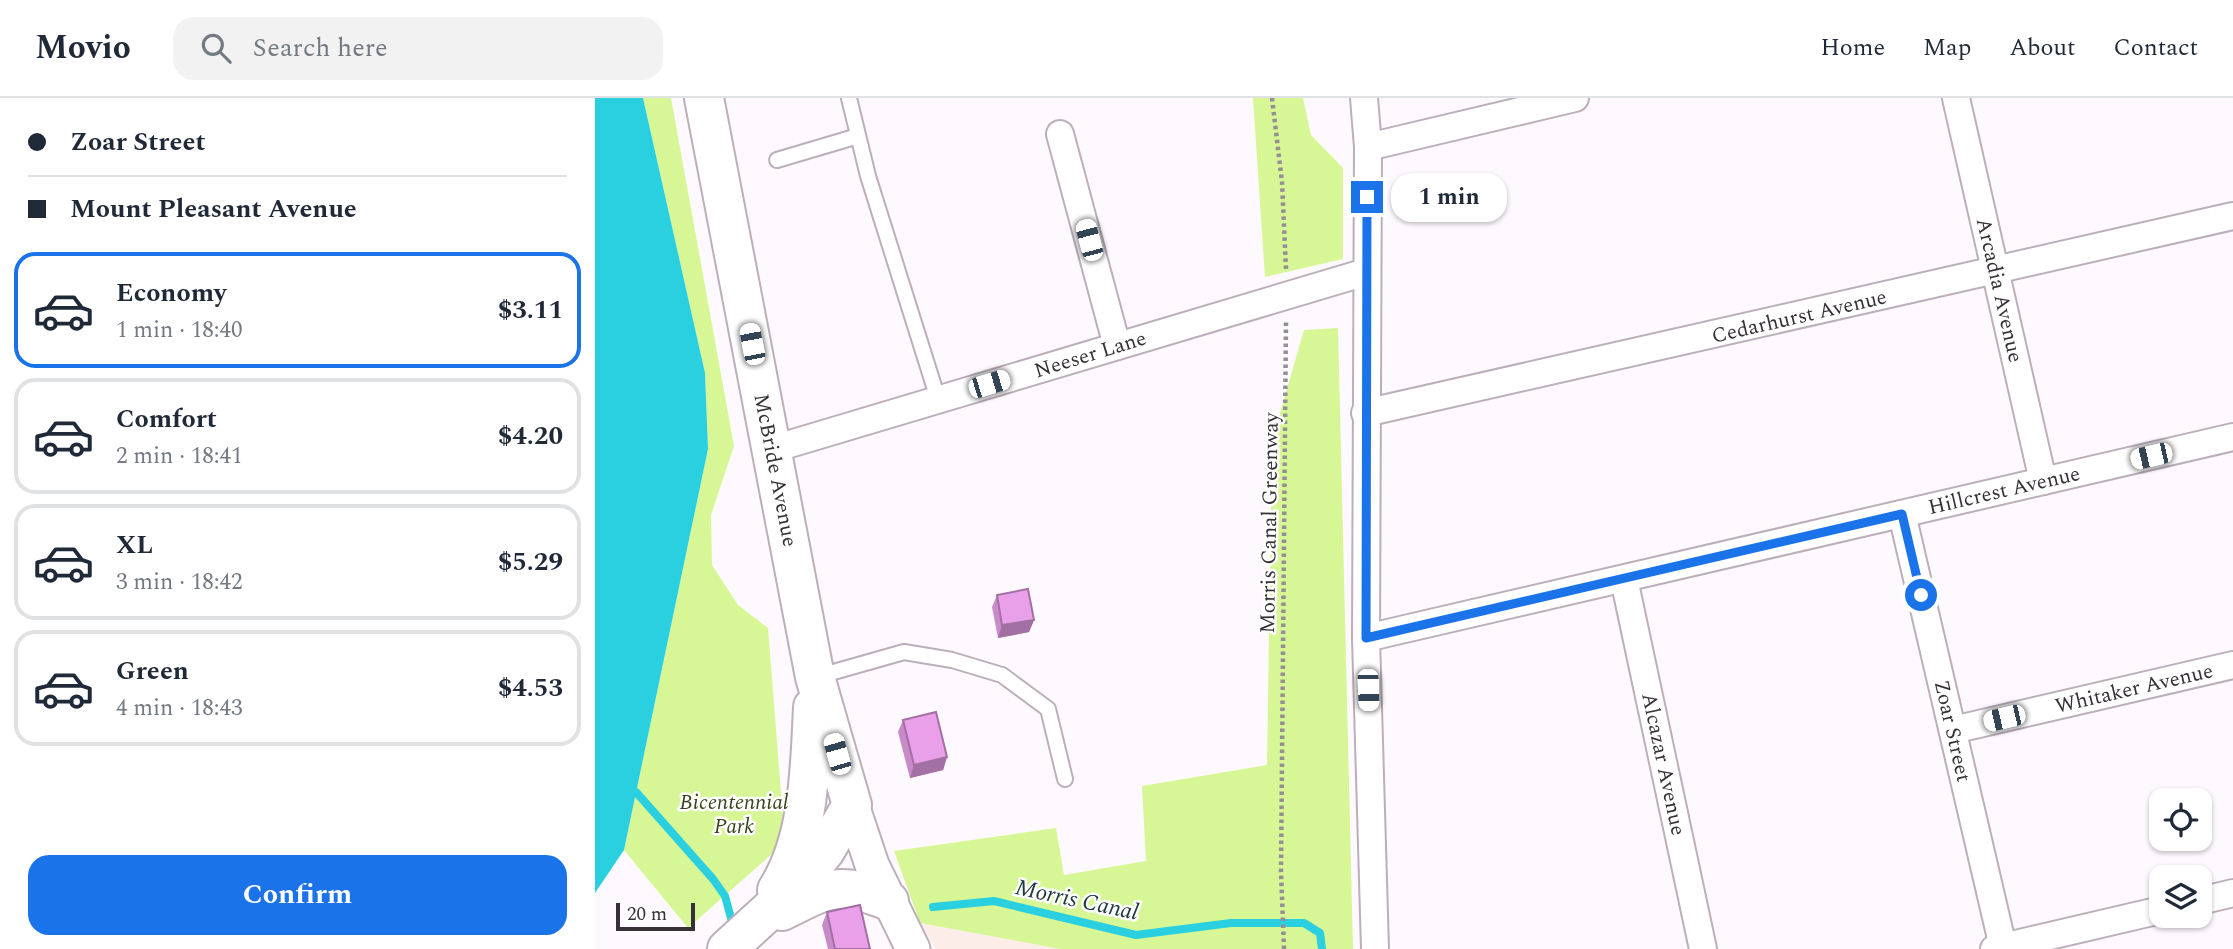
<!DOCTYPE html>
<html lang="en">
<head>
<meta charset="utf-8">
<style>
  :root { --surface:#fff; --page:#f2f2f3; --text:#1f2937; --muted:#747a83; --line:#e0e1e3; --accent:#1a73e8 }
  body { margin:0; font-family:Spectral,serif; background:var(--page); color:var(--text); height:100vh; display:flex; flex-direction:column; font-size:26px; white-space:nowrap }
  * { box-sizing:border-box; margin:0 }
  p { font-size:23px; color:var(--muted) }
  .icon { flex:none; width:38px; height:38px; fill:none; stroke:currentColor; stroke-width:2; stroke-linecap:round; stroke-linejoin:round }
  .map { position:relative; flex:1; overflow:hidden }
  .details { display:flex; flex-direction:column; background:var(--surface); width:595px }
  .details>* { flex:none }
  .guide { display:grid; align-content:center; height:154px; padding:0 28px; background:var(--surface) }
  .tools { position:absolute; left:1554px; top:690px; display:grid; gap:14px }
  .tools a { display:grid; place-items:center; width:63px; height:63px; border-radius:14px; background:var(--surface); box-shadow:0 2px 5px #0004; font-size:35px }
  .scale { position:absolute; left:21px; bottom:18px; width:79px; box-sizing:border-box; padding-left:7px; border:4px solid #363136; border-top:0; font-size:19px; line-height:24px; white-space:nowrap; color:#363136; -webkit-text-stroke:5px #fff; paint-order:stroke }
  .end { position:absolute; width:32px; height:32px; margin:-16px; border:9px solid #1a73e8; background:#fff; box-shadow:0 0 0 4px #fff }
  .from { border-radius:50% }
  .bubble { position:absolute; height:49px; border-radius:21px; background:var(--surface); box-shadow:0 2px 5px #0004; font-size:23px; font-weight:700; line-height:49px; text-align:center }
  .car { position:absolute; width:21px; height:42px; margin:-21px -10px; border-radius:9px; box-shadow:0 0 5px 2px #0007; background:linear-gradient(#fff 24%,#345 0 40%,#fff 0 76%,#345 0 86%,#fff 0) }
  .guide b { display:flex; align-items:center; gap:24px; height:66px; font-size:26px }
  .guide b+b { border-top:2px solid var(--line) }
  .guide i { width:18px; height:18px; background:var(--text) }
  ul { padding:0; list-style:none }
  li { display:flex; align-items:center; gap:21px; height:116px; margin:0 14px 10px; padding:0 14px; border:4px solid var(--line); border-radius:21px }
  li div { flex:1 }
  li b { display:block; font-size:26px }
  li em { font-style:normal; font-weight:700 }
  li.active { border-color:var(--accent) }
  li>.icon { width:63px; height:63px; stroke-width:1.5 }
  .cta { display:flex; gap:14px; margin-top:auto; padding:14px 28px }
  .cta a { flex:1; height:80px; border-radius:21px; background:var(--accent); color:#fff; font-size:28px; font-weight:700; line-height:80px; text-align:center }
  header { display:flex; align-items:center; gap:42px; box-sizing:border-box; height:98px; padding:0 35px; background:var(--surface); border-bottom:2px solid var(--line) }
  header strong { font-size:33px }
  nav { display:flex; gap:38px; margin-inline-start:auto; font-size:24px }
  .search { width:490px; height:63px; background:var(--page); display:flex; align-items:center; gap:18px; box-sizing:border-box; padding:0 24px; border-radius:21px; color:var(--muted); font-size:26px }
  main { display:flex; flex:1; min-height:0 }
  .map>svg:first-child { display:block }
  .industrial { fill:#fcede8 }
  .green { fill:#d7f695 }
  .water { fill:#2ad0e0 }
  .lines { fill:none; stroke-linecap:round; stroke-linejoin:round }
  .stream { stroke:#2ad0e0; stroke-width:8 }
  .service-casing { stroke:#bcafbb; stroke-width:18 }
  .minor-casing { stroke:#bcafbb; stroke-width:30 }
  .tertiary-casing { stroke:#bcafbb; stroke-width:37 }
  .secondary-casing { stroke:#bcafbb; stroke-width:42 }
  .path { stroke:#948f94; stroke-width:4.5; stroke-dasharray:3.5 3.5; stroke-linecap:butt }
  .service { stroke:#fff; stroke-width:14 }
  .minor { stroke:#fff; stroke-width:26 }
  .tertiary { stroke:#fff; stroke-width:33 }
  .secondary { stroke:#fff; stroke-width:38 }
  .wall { fill:#c88ac8 }
  .shaded-wall { fill:#a370a3 }
  .building { fill:#e9a0e9; stroke:#a370a3; stroke-width:2 }
  .route { stroke:#1a73e8; stroke-width:9 }
  .labels { text-anchor:middle; stroke-width:5; stroke-linejoin:round; paint-order:stroke }
  .street-label { font-size:21px; fill:#363136; stroke:#fff }
  .park-label { font-size:21px; font-style:italic; fill:#37421b; stroke:#fff }
  .water-label { font-size:23px; font-style:italic; fill:#213a3d; stroke:#fff }
</style>
</head>
<body>
<header>
<strong>Movio</strong>
<div class="search"><svg class="icon" aria-label="search" viewBox="0 0 24 24"><circle cx="10" cy="10" r="6"/><path d="M15 15l6 6"/></svg>Search here</div>
<nav><a>Home</a><a>Map</a><a>About</a><a>Contact</a></nav>
</header>
<main>
<section class="details">
<div class="guide">
<b><i class="from"></i>Zoar Street</b>
<b><i></i>Mount Pleasant Avenue</b>
</div>
<ul>
<li class="active"><svg class="icon" aria-label="car" viewBox="0 0 24 24"><path d="M5 17H2v-5l4-1 3-4h7l3 4 3 1v5h-3M9 17h6M6 11h13"/><circle cx="7" cy="17" r="2"/><circle cx="17" cy="17" r="2"/></svg><div><b>Economy</b><p>1 min · 18:40</p></div><em>$3.11</em></li>
<li><svg class="icon" aria-label="car" viewBox="0 0 24 24"><path d="M5 17H2v-5l4-1 3-4h7l3 4 3 1v5h-3M9 17h6M6 11h13"/><circle cx="7" cy="17" r="2"/><circle cx="17" cy="17" r="2"/></svg><div><b>Comfort</b><p>2 min · 18:41</p></div><em>$4.20</em></li>
<li><svg class="icon" aria-label="car" viewBox="0 0 24 24"><path d="M5 17H2v-5l4-1 3-4h7l3 4 3 1v5h-3M9 17h6M6 11h13"/><circle cx="7" cy="17" r="2"/><circle cx="17" cy="17" r="2"/></svg><div><b>XL</b><p>3 min · 18:42</p></div><em>$5.29</em></li>
<li><svg class="icon" aria-label="car" viewBox="0 0 24 24"><path d="M5 17H2v-5l4-1 3-4h7l3 4 3 1v5h-3M9 17h6M6 11h13"/><circle cx="7" cy="17" r="2"/><circle cx="17" cy="17" r="2"/></svg><div><b>Green</b><p>4 min · 18:43</p></div><em>$4.53</em></li>
</ul>
<div class="cta"><a>Confirm</a></div>
</section>
<div class="map">
<svg width="1638" height="851" viewBox="0 0 1638 851">
  <rect width="100%" height="100%" fill="#fef9fe"/>
  <polygon class="industrial" points="325,825 326,825 466,851 341,851"/>
  <g class="green">
    <polygon points="48,0 76,0 139,348 116,417 117,467 143,507 173,530 188,720 178,755 93,830 29,752 113,351 110,275"/>
    <polygon points="658,0 708,0 716,37 748,70 748,161 670,179"/>
    <polygon points="743,230 758,851 466,851 325,825 299,753 461,730 469,777 551,763 547,688 672,667 677,343 709,232"/>
  </g>
  <polygon class="water" points="0,0 48,0 110,275 113,351 29,752 0,795"/>
  <g class="lines">
    <g class="stream">
      <polyline points="41,694 118,781 130,798 139,831"/>
      <polyline points="338,809 399,803 541,837 636,825 709,825 725,835 727,851"/>
    </g>
    <g class="service-casing">
      <g id="service">
        <polyline points="254,0 273,78 343,301"/>
        <polyline points="182,62 263,38"/>
        <polyline points="221,579 309,554 357,562 407,577 453,611 470,681"/>
      </g>
    </g>
    <g class="minor-casing">
      <g id="minor">
        <polyline points="769,0 773,49 771,540 780,851"/>
        <polyline points="1361,0 1448,383"/>
        <polyline points="465,36 522,248"/>
        <polyline points="773,49 980,0"/>
        <polyline points="770,315 1638,118"/>
        <polyline points="178,351 771,174"/>
        <polyline points="1307,416 1408,849"/>
        <polyline points="1029,481 1108,851"/>
        <polyline points="771,540 1638,339"/>
        <polyline points="1358,632 1638,567"/>
        <polyline points="1605,803 1638,795"/>
        <polyline points="1399,851 1566,812"/>
      </g>
    </g>
    <g class="tertiary-casing">
      <polyline id="tertiary" points="257,707 277,767 318,851"/>
    </g>
    <g class="secondary-casing">
      <g id="secondary">
        <polyline points="109,0 220,579 257,707 230,753 202,787 132,851"/>
        <path d="M182,792C215,740 215,668 218,609"/>
        <path d="M187,813C234,789 244,783 294,803"/>
      </g>
    </g>
    <g class="path">
      <polyline points="677,0 687,84 691,171"/>
      <polyline points="689,851 686,773 691,222"/>
    </g>
    <use href="#service" class="service"/>
    <use href="#minor" class="minor"/>
    <use href="#tertiary" class="tertiary"/>
    <use href="#secondary" class="secondary"/>
  </g>
  <g class="wall">
    <polygon points="402,497 439,522 434,534 403,540 397,509"/>
    <polygon points="308,622 352,659 348,672 315,680 303,634"/>
    <polygon points="232,814 275,851 233,851 227,827"/>
  </g>
  <g class="shaded-wall">
    <polygon points="439,522 434,534 403,540 407,527"/>
    <polygon points="352,659 348,672 315,680 319,667"/>
  </g>
  <g class="building">
    <polygon points="433,491 439,522 407,527 402,497"/>
    <polygon points="341,614 352,659 319,667 308,622"/>
    <polygon points="265,807 275,851 240,851 232,814"/>
  </g>
  <g class="lines">
    <polyline class="route" points="772,99 771,540 1307,416 1326,497"/>
  </g>
  <g class="labels">
    <g class="street-label">
      <text transform="translate(1405 192) rotate(77)" y="7">Arcadia Avenue</text>
      <text transform="translate(1204 218) rotate(-13)" y="7">Cedarhurst Avenue</text>
      <text transform="translate(495 256) rotate(-17)" y="7">Neeser Lane</text>
      <text transform="translate(181 372) rotate(79)" y="7">McBride Avenue</text>
      <text transform="translate(1409 392) rotate(-13)" y="7">Hillcrest Avenue</text>
      <text transform="translate(674 425) rotate(-89)" y="7">Morris Canal Greenway</text>
      <text transform="translate(1539 590) rotate(-13)" y="7">Whitaker Avenue</text>
      <text transform="translate(1358 633) rotate(77)" y="7">Zoar Street</text>
      <text transform="translate(1069 666) rotate(78)" y="7">Alcazar Avenue</text>
    </g>
    <g class="park-label">
      <text x="139" y="711">Bicentennial<tspan x="139" dy="24">Park</tspan></text>
    </g>
    <g class="water-label">
      <text transform="translate(482 801) rotate(12)" y="8">Morris Canal</text>
    </g>
  </g>
</svg>
<div class="tools">
<a><svg class="icon" aria-label="locate" viewBox="0 0 24 24"><circle cx="12" cy="12" r="6"/><path d="M12 2v4M12 18v4M2 12h4M18 12h4"/></svg></a>
<a><svg class="icon" aria-label="layers" viewBox="0 0 24 24"><path d="M12 4l9 5-9 5-9-5zM3 14l9 5 9-5"/></svg></a>
</div>
<div class="scale">20 m</div>
<i class="end from" style="left:1326px;top:497px"></i>
<i class="end" style="left:772px;top:99px"></i>
<div class="bubble" style="left:796px;top:75px;width:116px">1 min</div>
<i class="car" style="left:494px;top:142px;rotate:345deg"></i>
<i class="car" style="left:157px;top:246px;rotate:349deg"></i>
<i class="car" style="left:394px;top:286px;rotate:73deg"></i>
<i class="car" style="left:1556px;top:358px;rotate:257deg"></i>
<i class="car" style="left:773px;top:592px;rotate:178deg"></i>
<i class="car" style="left:1409px;top:620px;rotate:257deg"></i>
<i class="car" style="left:242px;top:656px;rotate:344deg"></i>
</div>
</main>
</body>
</html>
